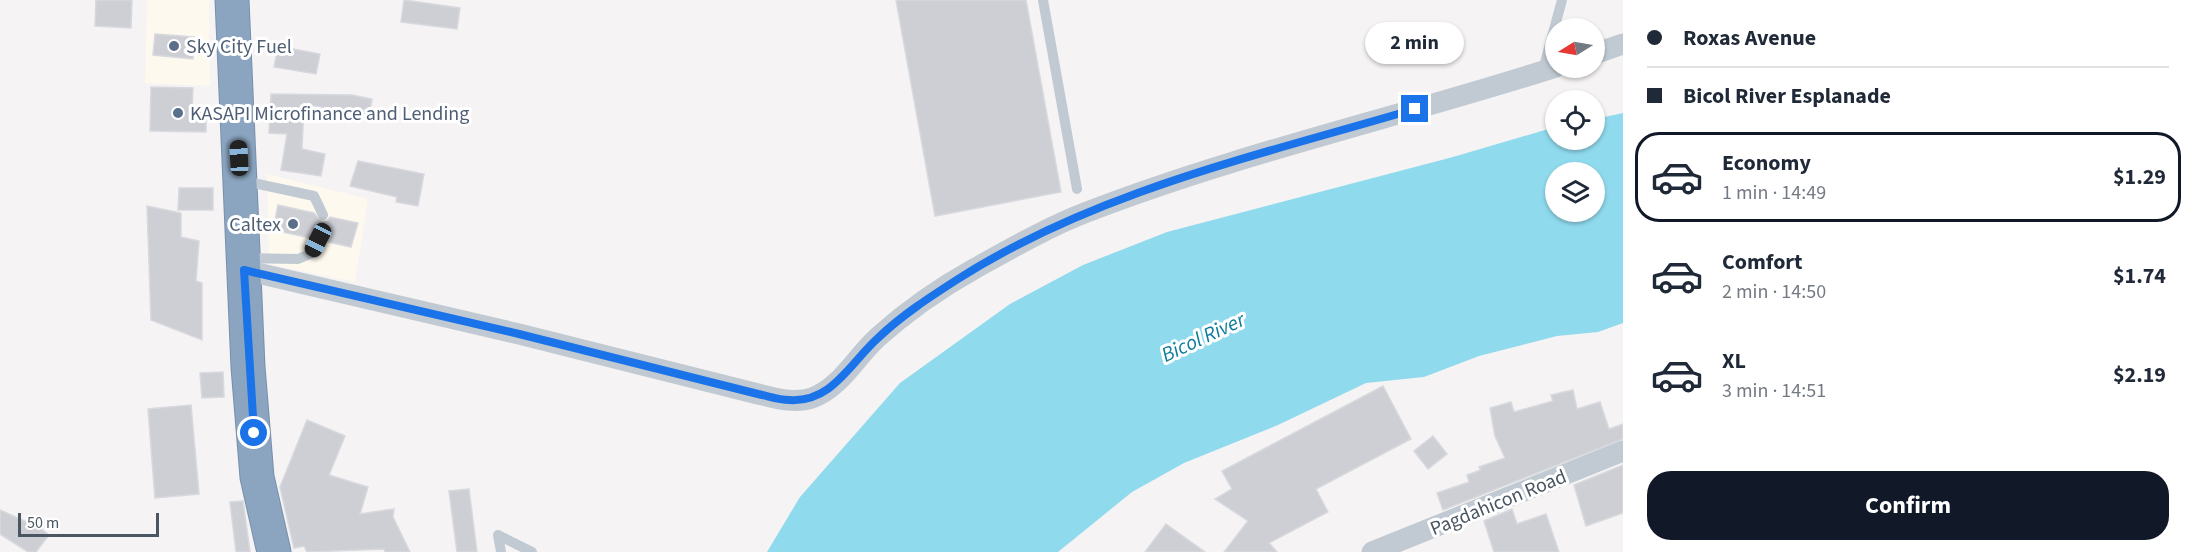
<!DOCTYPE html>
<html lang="en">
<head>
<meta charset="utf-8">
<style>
  :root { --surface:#fff; --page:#f2f2f3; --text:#1f2937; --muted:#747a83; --line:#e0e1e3; --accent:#111827 }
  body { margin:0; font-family:"Source Sans 3",sans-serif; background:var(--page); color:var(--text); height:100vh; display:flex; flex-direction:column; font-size:22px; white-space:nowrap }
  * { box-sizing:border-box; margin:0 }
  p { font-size:20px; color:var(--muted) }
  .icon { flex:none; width:33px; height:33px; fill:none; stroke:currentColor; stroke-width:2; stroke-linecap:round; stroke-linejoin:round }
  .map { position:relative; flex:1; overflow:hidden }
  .drawer { display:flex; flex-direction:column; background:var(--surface); width:570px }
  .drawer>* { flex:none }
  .hud { display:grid; align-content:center; height:132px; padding:0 24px; background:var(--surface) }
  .needle { width:39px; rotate:259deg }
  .buttons { position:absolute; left:1545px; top:18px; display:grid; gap:12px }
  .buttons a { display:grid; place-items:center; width:60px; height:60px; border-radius:50%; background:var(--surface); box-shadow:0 2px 4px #0004; font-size:30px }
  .scale { position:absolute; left:18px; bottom:15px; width:141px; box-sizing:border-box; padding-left:6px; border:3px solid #4a5661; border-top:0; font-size:16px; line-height:21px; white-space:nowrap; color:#4a5661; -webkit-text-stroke:4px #fff; paint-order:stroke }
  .end { position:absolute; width:27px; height:27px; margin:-14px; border:8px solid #1a73e8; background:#fff; box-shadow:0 0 0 3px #fff }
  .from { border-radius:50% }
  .bubble { position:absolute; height:42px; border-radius:21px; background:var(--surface); box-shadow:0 2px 4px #0004; font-size:20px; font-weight:700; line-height:42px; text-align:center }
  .car { position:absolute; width:18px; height:36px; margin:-18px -9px; border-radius:8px; box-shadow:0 0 4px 2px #0007; background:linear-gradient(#222 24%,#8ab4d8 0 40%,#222 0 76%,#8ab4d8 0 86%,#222 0) }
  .hud b { display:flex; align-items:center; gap:21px; height:57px; font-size:22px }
  .hud b+b { border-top:2px solid var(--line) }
  .hud i { width:15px; height:15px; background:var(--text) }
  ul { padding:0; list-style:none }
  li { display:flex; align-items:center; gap:18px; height:90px; margin:0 12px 9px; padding:0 12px; border:3px solid transparent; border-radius:24px }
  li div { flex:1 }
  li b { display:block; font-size:22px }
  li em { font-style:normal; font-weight:700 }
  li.current { border-color:var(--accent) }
  li>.icon { width:54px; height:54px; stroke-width:1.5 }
  .button { display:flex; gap:12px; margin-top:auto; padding:12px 24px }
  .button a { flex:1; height:69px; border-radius:24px; background:var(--accent); color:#fff; font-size:24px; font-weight:700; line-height:69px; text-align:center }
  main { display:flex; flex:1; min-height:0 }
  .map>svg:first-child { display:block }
  .commercial { fill:#fdf9ef }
  .water { fill:#90daee; fill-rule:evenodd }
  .building { fill:#cdcfd5; stroke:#d7d9de; stroke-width:1.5 }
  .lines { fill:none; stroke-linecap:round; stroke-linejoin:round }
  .highway-casing { stroke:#7690ad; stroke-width:35 }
  .lane { stroke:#c1cad2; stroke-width:10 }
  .street { stroke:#c1cad2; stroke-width:21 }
  .highway { stroke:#8ba5c1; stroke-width:33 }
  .route { stroke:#1a73e8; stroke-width:8 }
  .service-dot { fill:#5c6f8a; stroke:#fff; stroke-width:2 }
  .labels { text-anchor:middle; stroke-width:6; stroke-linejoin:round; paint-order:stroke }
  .service-label { font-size:20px; fill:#4e5e75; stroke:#fff; text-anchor:start }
  .street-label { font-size:20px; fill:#4a5661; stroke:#fff }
  .water-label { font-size:21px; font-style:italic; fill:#0c7c9b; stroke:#fff }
</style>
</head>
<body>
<main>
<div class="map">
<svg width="1623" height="552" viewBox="0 0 1623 552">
  <rect width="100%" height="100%" fill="#f5f3f3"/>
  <g class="commercial">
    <polygon points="147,0 209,0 210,86 145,83"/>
    <polygon points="267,174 368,199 355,282 269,264"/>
  </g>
  <path class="water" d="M1623,113V323L1598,332L1557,336L1479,356L1424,377L1366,383L1278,425L1184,463L1132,492L1058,552H767L800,497L900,383L1010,304L1083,265L1167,232L1453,157L1545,130L1555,128L1556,140H1594L1595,119ZM1556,172H1594V212H1556Z"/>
  <g class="building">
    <polygon points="96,0 132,0 131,28 95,26"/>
    <polygon points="404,0 460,8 457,29 401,22"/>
    <polygon points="896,0 1026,0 1061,192 935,216"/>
    <polygon points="155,34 194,37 193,59 153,55"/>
    <polygon points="278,46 320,54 316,74 274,67"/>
    <polygon points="151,87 193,88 192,111 206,112 206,132 150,131"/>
    <polygon points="271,94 352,95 372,99 369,116 304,104 302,149 325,154 321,176 281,170 287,134 269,133"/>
    <polygon points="358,161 424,174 418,206 396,202 397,197 350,186"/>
    <polygon points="179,188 213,188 213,210 178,210"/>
    <polygon points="278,205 314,213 322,222 327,221 330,217 358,223 351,247 324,241 320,233 313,233 310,238 273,230"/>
    <polygon points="147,206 181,213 181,237 199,241 196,281 202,283 202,340 151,320"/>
    <polygon points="223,372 224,397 202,398 200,373"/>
    <polygon points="1383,386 1411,439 1316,489 1328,512 1269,543 1277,552 1224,552 1248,521 1215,499 1232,489 1222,471"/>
    <polygon points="1573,390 1577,409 1600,402 1609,429 1623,424 1623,439 1443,510 1437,493 1469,482 1467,475 1481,470 1479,467 1505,458 1495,436 1490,408 1511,402 1514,412 1553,401 1551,395"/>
    <polygon points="191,405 199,494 155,498 148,409"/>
    <polygon points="307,420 345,436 329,475 368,487 360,514 394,509 393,517 410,552 385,552 384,549 307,552 304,546 294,548 280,487"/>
    <polygon points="1433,436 1447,454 1428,469 1414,451"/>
    <polygon points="1623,465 1623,513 1586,526 1574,485"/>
    <polygon points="469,489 477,552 457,552 449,491"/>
    <polygon points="243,501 250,552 236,552 230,502"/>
    <polygon points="1512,509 1517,524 1546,514 1559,552 1494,552 1484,521"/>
    <polygon points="0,510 29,523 31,521 49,535 36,552 28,552 0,534"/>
    <polygon points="1166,524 1205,552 1145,552"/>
  </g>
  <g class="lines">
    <g class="highway-casing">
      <polyline id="highway" points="232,0 248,367 257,477 274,552"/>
    </g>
    <g class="lane">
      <polyline points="1043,0 1077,189"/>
      <polyline points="1543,70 1562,0"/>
      <polyline points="244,181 314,196 323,215"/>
      <polyline points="247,258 298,259 310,254 317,240"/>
      <polyline points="501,552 498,535 532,552"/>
    </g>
    <g class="street">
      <polyline points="1594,54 1623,44"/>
      <path d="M244,270L519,334L758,394C775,398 794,404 812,398C841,387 855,358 878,337C907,311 940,288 974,269C1010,249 1048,227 1087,212C1240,153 1400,117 1556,67"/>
      <polyline points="1372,552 1623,451"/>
    </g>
    <use href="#highway" class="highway"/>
  </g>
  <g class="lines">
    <path class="route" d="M254,433L244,270L519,334L758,394C768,396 779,400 789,400C832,403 850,363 878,338C902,315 930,297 958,279C1096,191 1260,155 1415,109"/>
  </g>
  <g class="service-dot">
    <circle cx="174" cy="46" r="6"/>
    <circle cx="178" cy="113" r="6"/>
    <circle cx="293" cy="224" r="6"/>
  </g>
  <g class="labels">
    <g class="service-label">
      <text x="186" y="53">Sky City Fuel</text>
      <text x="190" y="120">KASAPI Microfinance and Lending</text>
      <text x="281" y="231" text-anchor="end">Caltex</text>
    </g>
    <g class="street-label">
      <text transform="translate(1498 502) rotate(-22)" y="7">Pagdahicon Road</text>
    </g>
    <g class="water-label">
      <text transform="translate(1203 337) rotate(-25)" y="7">Bicol River</text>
    </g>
  </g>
</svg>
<div class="buttons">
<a><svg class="needle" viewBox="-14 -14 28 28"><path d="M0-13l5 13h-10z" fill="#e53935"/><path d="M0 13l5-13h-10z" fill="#747a83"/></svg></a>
<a><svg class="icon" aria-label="locate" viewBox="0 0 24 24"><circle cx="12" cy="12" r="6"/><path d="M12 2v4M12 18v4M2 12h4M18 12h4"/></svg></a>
<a><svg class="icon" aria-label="layers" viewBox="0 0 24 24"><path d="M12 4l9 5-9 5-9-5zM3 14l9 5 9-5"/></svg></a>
</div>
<div class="scale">50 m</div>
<i class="end from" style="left:254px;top:433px"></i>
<i class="end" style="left:1415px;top:109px"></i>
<div class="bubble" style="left:1365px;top:22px;width:99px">2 min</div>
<i class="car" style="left:239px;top:158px;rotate:357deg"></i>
<i class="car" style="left:318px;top:240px;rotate:207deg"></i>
</div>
<section class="drawer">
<div class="hud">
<b><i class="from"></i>Roxas Avenue</b>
<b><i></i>Bicol River Esplanade</b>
</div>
<ul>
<li class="current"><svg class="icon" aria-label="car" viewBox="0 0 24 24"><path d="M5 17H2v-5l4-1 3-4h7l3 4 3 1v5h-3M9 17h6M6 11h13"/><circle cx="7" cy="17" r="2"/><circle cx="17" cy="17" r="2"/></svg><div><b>Economy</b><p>1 min · 14:49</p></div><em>$1.29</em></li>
<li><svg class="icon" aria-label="car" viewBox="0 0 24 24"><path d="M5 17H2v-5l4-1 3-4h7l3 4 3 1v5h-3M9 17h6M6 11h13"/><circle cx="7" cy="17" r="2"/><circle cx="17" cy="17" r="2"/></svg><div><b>Comfort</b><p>2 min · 14:50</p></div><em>$1.74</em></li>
<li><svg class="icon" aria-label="car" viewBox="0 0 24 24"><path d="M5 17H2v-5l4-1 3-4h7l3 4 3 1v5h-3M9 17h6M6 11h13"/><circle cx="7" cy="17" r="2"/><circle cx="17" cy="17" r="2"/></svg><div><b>XL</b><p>3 min · 14:51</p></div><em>$2.19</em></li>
</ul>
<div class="button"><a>Confirm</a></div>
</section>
</main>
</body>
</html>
